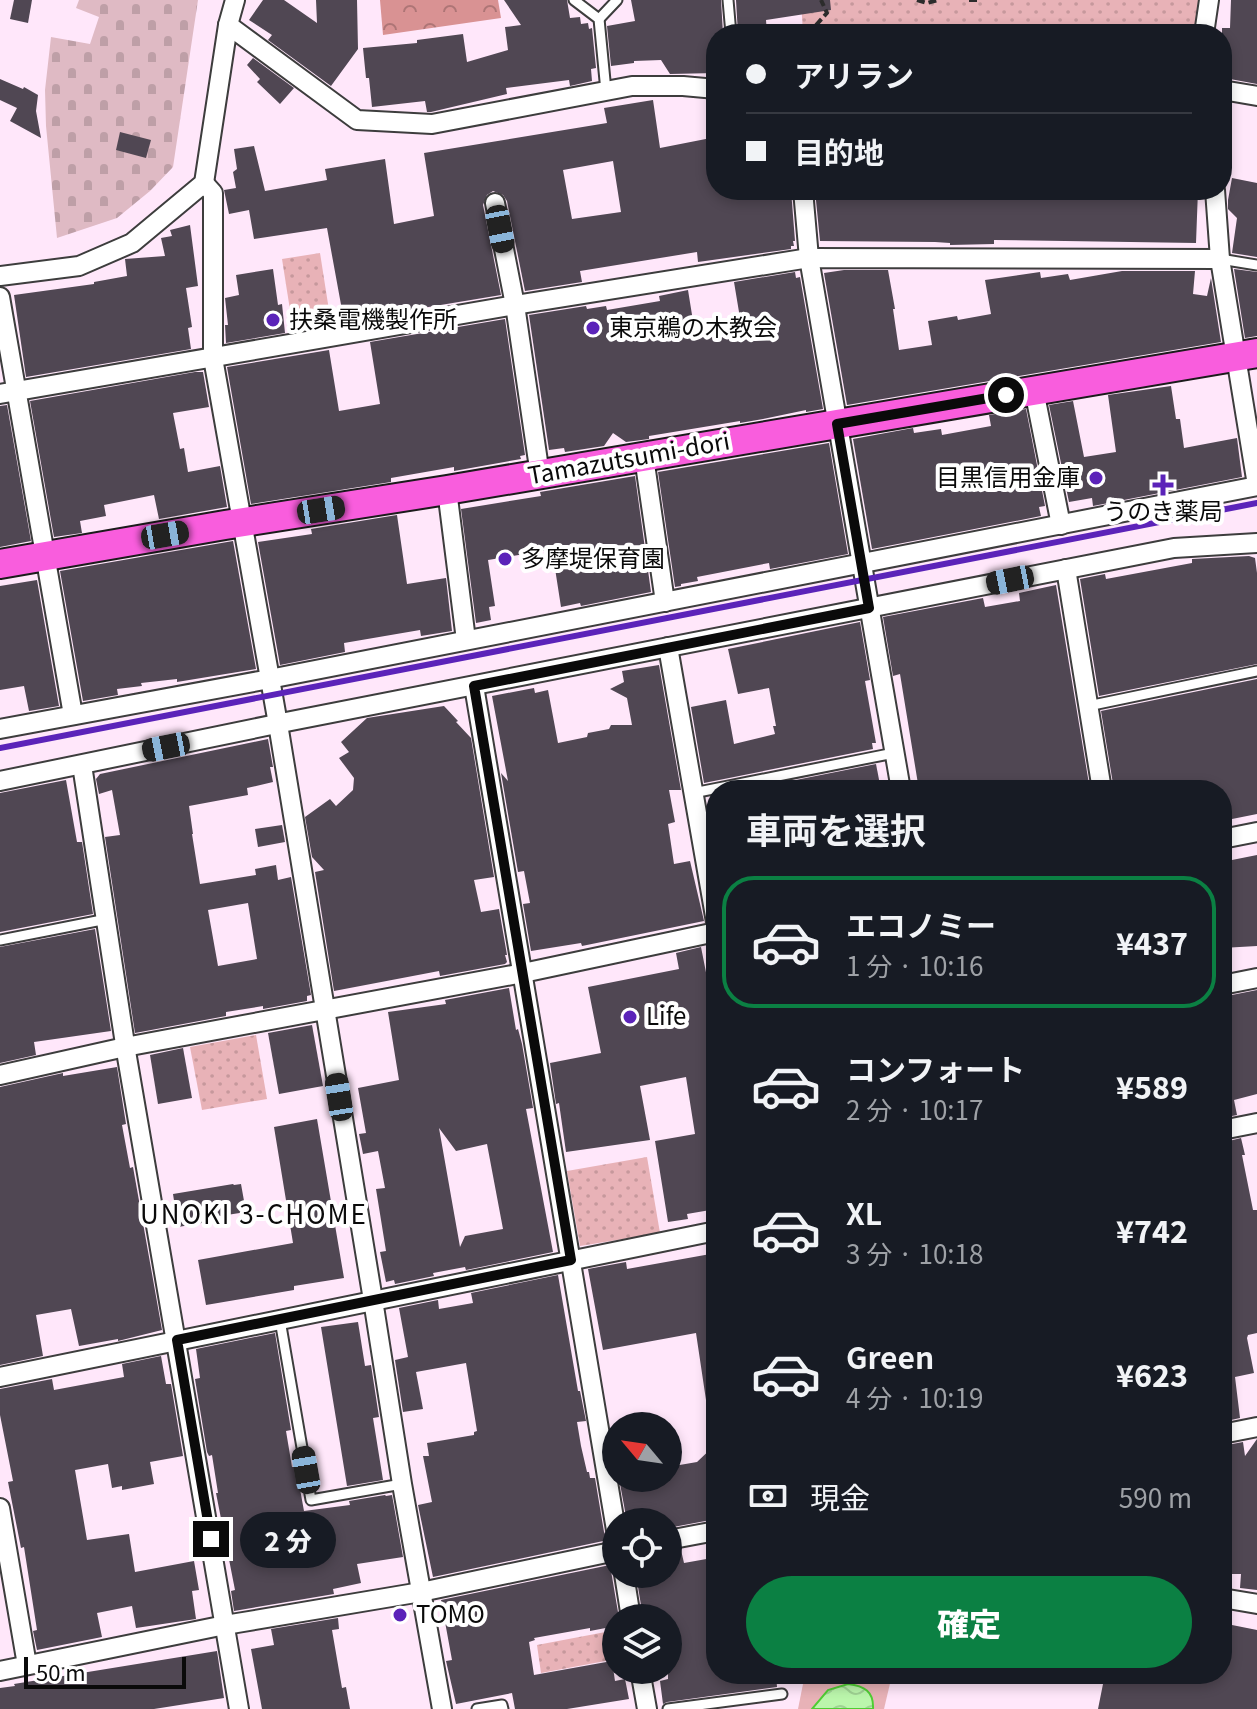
<!DOCTYPE html>
<html lang="ja">
<head>
<meta charset="utf-8">
<style>
  :root { --surface:#171b24; --page:#242831; --text:#f1f3f6; --muted:#9ea1a6; --line:#363941; --accent:#0b8043 }
  body { margin:0; font-family:Georgia,"Noto Sans JP",serif; background:var(--page); color:var(--text); height:100vh; display:flex; flex-direction:column; font-size:30px; white-space:nowrap }
  * { box-sizing:border-box; margin:0 }
  p { font-size:26px; color:var(--muted) }
  .icon { flex:none; width:44px; height:44px; fill:none; stroke:currentColor; stroke-width:2; stroke-linecap:round; stroke-linejoin:round }
  .map { position:relative; flex:1; overflow:hidden }
  .drawer { position:absolute; left:706px; top:780px; width:526px; height:904px; display:flex; flex-direction:column; background:var(--surface); border-radius:32px; box-shadow:0 4px 12px #0003 }
  .drawer>* { flex:none }
  .top-card { position:absolute; left:706px; top:24px; width:526px; height:176px; border-radius:32px; box-shadow:0 4px 12px #0003; display:grid; align-content:center; height:176px; padding:0 40px; background:var(--surface) }
  .needle { width:52px; rotate:299deg }
  .controls { position:absolute; left:602px; top:1412px; display:grid; gap:16px }
  .controls a { display:grid; place-items:center; width:80px; height:80px; border-radius:50%; background:var(--surface); box-shadow:0 4px 12px #0003; font-size:40px }
  .scale { position:absolute; left:24px; bottom:20px; width:162px; box-sizing:border-box; padding-left:8px; border:4px solid #0a0a0a; border-top:0; font-size:22px; line-height:28px; white-space:nowrap; color:#0a0a0a; -webkit-text-stroke:6px #fff; paint-order:stroke }
  .end { position:absolute; width:36px; height:36px; margin:-18px; border:10px solid #0a0a0a; background:#fff; box-shadow:0 0 0 4px #fff }
  .from { border-radius:50% }
  .bubble { position:absolute; height:56px; border-radius:28px; background:var(--surface); box-shadow:0 4px 12px #0003; font-size:26px; font-weight:800; line-height:56px; text-align:center }
  .car { position:absolute; width:24px; height:48px; margin:-24px -12px; border-radius:10px; box-shadow:0 0 6px 2px #0007; background:linear-gradient(#222 24%,#8ab4d8 0 40%,#222 0 76%,#8ab4d8 0 86%,#222 0) }
  .top-card b { display:flex; align-items:center; gap:28px; height:76px; font-size:30px }
  .top-card b+b { border-top:2px solid var(--line) }
  .top-card i { width:20px; height:20px; background:var(--text) }
  ul { padding:0; list-style:none }
  li { display:flex; align-items:center; gap:24px; height:132px; margin:0 16px 12px; padding:0 24px; border:4px solid transparent; border-radius:32px }
  li div { flex:1 }
  li b { display:block; font-size:30px }
  li em { font-style:normal; font-weight:800 }
  li.selected { border-color:var(--accent) }
  li>.icon { width:72px; height:72px; stroke-width:1.5 }
  h2 { padding:0 40px; font-size:36px; line-height:96px }
  .pay { display:flex; align-items:center; gap:20px; height:88px; padding:0 40px; font-size:30px }
  .pay p { margin-inline-start:auto }
  .action { display:flex; gap:16px; margin-top:auto; padding:16px 40px }
  .action a { flex:1; height:92px; border-radius:48px; background:var(--accent); color:#fff; font-size:32px; font-weight:800; line-height:92px; text-align:center }
  .map>svg:first-child { display:block }
  .grass { fill:url(#grass-dots) }
  .forest { fill:url(#forest-crowns) }
  .cemetery { fill:url(#cemetery-stones) }
  .garden { fill:#e8b2b7 }
  .water { fill:url(#water-waves); stroke:#4fcd33; stroke-width:2 }
  .building { fill:#504753; fill-rule:evenodd }
  .lines { fill:none; stroke-linecap:round; stroke-linejoin:round }
  .lane-casing { stroke:#3d3d3d; stroke-width:13 }
  .street-casing { stroke:#3d3d3d; stroke-width:22 }
  .primary-casing { stroke:#1b1b1b; stroke-width:32 }
  .path { stroke:#2c2c2c; stroke-width:4; stroke-dasharray:8 4; stroke-linecap:butt }
  .lane { stroke:#fff; stroke-width:9 }
  .street { stroke:#fff; stroke-width:18 }
  .primary { stroke:#f95ddd; stroke-width:28 }
  .rail { stroke:#5b23b9; stroke-width:6 }
  .route { stroke:#0a0a0a; stroke-width:10 }
  .poi-dot { fill:#5b23b9; stroke:#fff; stroke-width:3 }
  .labels { text-anchor:middle; stroke-width:8; stroke-linejoin:round; paint-order:stroke }
  .poi-label { font-size:24px; fill:#0a0a0a; stroke:#fff; text-anchor:start }
  .street-label { font-size:24px; fill:#0a0a0a; stroke:#fff }
  .neighbourhood-label { font-size:26px; letter-spacing:2px; fill:#0a0a0a; stroke:#fff }
</style>
</head>
<body>
<div class="map">
<svg width="1257" height="1709" viewBox="0 0 1257 1709">
  <defs>
    <pattern id="grass-dots" width="8" height="8" patternUnits="userSpaceOnUse" patternTransform="scale(2)"><rect width="8" height="8" fill="#e8b2b7"/><path d="M2 2h.1M6 6h.1" fill="none" stroke="#c6989c" stroke-width="1.8" stroke-linecap="round"/></pattern>
    <pattern id="forest-crowns" width="20" height="18" patternUnits="userSpaceOnUse" patternTransform="scale(2)"><rect width="20" height="18" fill="#d99293"/><path d="M2 6a3 3 0 1 1 6 0M12 15a3 3 0 1 1 6 0" fill="none" stroke="#ae7576"/></pattern>
    <pattern id="cemetery-stones" width="16" height="16" patternUnits="userSpaceOnUse" patternTransform="scale(2)"><rect width="16" height="16" fill="#dfbac4"/><path d="M2 7V4a2 2 0 0 1 4 0v3zM10 15v-3a2 2 0 0 1 4 0v3z" fill="#be9fa7"/></pattern>
    <pattern id="water-waves" width="16" height="10" patternUnits="userSpaceOnUse" patternTransform="scale(2)"><rect width="16" height="10" fill="#bbf6ac"/><path d="M0 5q4-4 8 0t8 0" fill="none" stroke="#9fd293"/></pattern>
  </defs>
  <rect width="100%" height="100%" fill="#ffe7fa"/>
  <g class="grass">
    <polygon points="801,0 1203,0 1199,34 803,34"/>
    <polygon points="320,253 331,323 293,329 282,259"/>
    <polygon points="256,1035 267,1099 202,1110 190,1047"/>
    <polygon points="647,1157 660,1233 580,1246 567,1171"/>
    <polygon points="616,1630 616,1659 541,1673 537,1645"/>
  </g>
  <polygon class="forest" points="380,0 498,0 501,18 383,35"/>
  <polygon class="cemetery" points="79,0 198,0 173,167 150,191 117,218 57,238 46,126 45,90 51,37 90,44 99,17 76,8"/>
  <polygon class="garden" points="805,1674 891,1674 892,1675 884,1709 798,1709"/>
  <path class="water" d="M848,1684C864,1686 874,1691 873,1709H812L828,1690Z"/>
  <g class="building">
    <polygon points="14,0 32,0 28,23 10,19"/>
    <polygon points="263,0 284,0 317,23 316,0 357,0 358,49 331,86 268,40 272,35 249,20"/>
    <polygon points="504,0 567,0 570,18 580,17 581,24 588,23 589,29 592,28 596,68 591,69 592,81 570,86 569,80 506,88 507,94 431,112 427,112 425,101 372,107 369,78 366,78 363,48 417,43 417,40 463,34 467,62 508,50 505,27 521,25"/>
    <polygon points="631,0 721,0 723,34 716,34 716,73 670,74 661,60 634,61 634,63 611,66 607,26 635,21"/>
    <polygon points="736,0 830,0 831,10 766,20 767,34 738,34"/>
    <polygon points="1231,0 1257,0 1257,84 1230,79 1230,70 1222,69 1222,28 1230,28"/>
    <polygon points="253,58 294,88 280,104 257,82 260,79 247,65"/>
    <polygon points="0,79 23,89 24,87 38,95 36,111 41,138 10,121 17,108 0,100"/>
    <path d="M653,100L660,148L716,137V157L710,159L715,190H791L795,241H793L794,246H791V249L698,262L697,252L580,271L582,282L525,291L507,201L503,195L493,191L487,195L483,205L501,295L344,321L327,228L254,239L249,210L229,214L224,190L236,188L233,172L237,169L234,149L254,146L265,191L327,180L325,169L385,159L394,224L434,216L424,153L607,123L604,108ZM613,161L621,212L572,219L563,170Z"/>
    <polygon points="120,132 151,140 146,158 116,150"/>
    <polygon points="1232,178 1257,183 1257,257 1232,253 1237,218 1228,209 1228,200"/>
    <polygon points="815,190 1198,190 1196,243 994,240 994,244 950,245 950,243 935,242 820,241"/>
    <polygon points="190,225 198,286 186,288 192,327 188,328 191,349 26,377 14,295 94,284 94,282 127,276 125,259 165,256 161,238 172,236 170,230"/>
    <polygon points="273,269 278,305 282,304 285,333 226,343 225,325 228,325 225,298 239,295 236,275"/>
    <polygon points="1234,269 1257,272 1257,336 1245,338"/>
    <polygon points="844,270 888,270 895,309 893,309 899,350 932,345 928,321 957,316 958,320 991,314 985,280 1040,272 1041,278 1068,274 1070,280 1122,271 1195,271 1193,294 1207,296 1211,278 1221,342 847,405 824,273"/>
    <polygon points="795,272 796,278 800,277 823,409 806,412 806,410 763,419 740,423 740,421 649,436 649,439 626,442 613,433 604,446 565,452 564,448 549,450 529,315 586,306 587,309 606,306 607,310 660,301 659,296 688,290 693,321 703,319 705,330 741,324 734,282"/>
    <polygon points="505,319 525,455 520,456 521,459 454,471 454,467 391,478 391,482 251,504 227,367 329,350 339,411 380,404 370,342"/>
    <polygon points="195,372 203,372 209,407 173,413 180,449 184,448 188,472 220,466 227,507 159,519 154,495 104,505 106,516 80,521 82,533 54,537 30,401"/>
    <polygon points="1171,386 1176,419 1180,419 1184,448 1237,438 1242,477 1093,506 1092,498 1069,502 1049,405 1073,401 1084,457 1116,452 1108,395"/>
    <polygon points="7,405 31,541 0,547 0,406"/>
    <polygon points="1026,409 1045,506 1039,507 1041,516 872,549 853,439 913,428 914,433 941,429 942,435 991,426 989,415"/>
    <polygon points="829,443 848,554 770,569 769,563 697,577 698,581 681,584 681,586 675,587 658,472"/>
    <polygon points="635,476 651,592 581,606 580,603 561,607 554,562 551,563 549,550 488,560 495,606 489,607 491,620 476,623 461,509 541,496 540,492"/>
    <polygon points="397,515 407,584 446,578 452,631 421,636 420,630 344,643 345,652 280,665 258,542 312,534 311,529"/>
    <polygon points="233,541 256,669 177,682 177,679 141,683 142,686 117,689 118,695 83,701 60,571"/>
    <polygon points="1249,556 1255,558 1257,573 1257,664 1099,696 1080,579 1105,574 1106,579 1192,563 1192,559"/>
    <polygon points="37,580 59,706 29,711 24,686 0,690 0,586"/>
    <polygon points="1056,585 1090,790 919,790 900,674 893,676 883,617 983,598 985,607 1020,601 1019,593"/>
    <polygon points="860,622 870,680 865,681 876,743 872,743 873,749 704,783 691,707 726,700 734,744 775,734 773,726 776,726 769,688 738,694 728,649"/>
    <polygon points="659,665 681,790 669,790 675,822 668,824 674,864 690,861 704,921 582,946 581,943 531,951 523,904 530,903 524,871 518,872 501,773 508,781 492,696 534,688 535,693 548,690 558,743 587,737 588,733 609,729 611,725 632,725 627,698 610,689 624,682 622,671"/>
    <polygon points="1257,679 1257,814 1222,821 1222,790 1114,790 1101,711"/>
    <polygon points="444,706 458,721 456,722 471,738 494,877 474,880 481,912 499,909 507,955 505,955 507,962 505,964 440,976 439,971 334,991 315,872 324,870 312,857 305,817 330,799 336,806 353,790 354,778 339,758 349,752 341,742 367,718"/>
    <path d="M268,739L273,767H270L273,782L247,788L248,795L189,806L193,834H192L200,884L256,875L255,869L276,865L278,880L291,877L311,995L307,996V1001L263,1009V1006L226,1012V1016L135,1033L105,837L120,835L112,790L99,794L96,779L100,774ZM248,903L257,959L218,966L208,910Z"/>
    <polygon points="876,764 881,790 746,790"/>
    <polygon points="66,780 77,842 82,842 93,914 0,932 0,793"/>
    <polygon points="282,825 285,842 258,847 255,829"/>
    <polygon points="1257,855 1257,946 1222,948 1222,862"/>
    <polygon points="95,929 111,1031 34,1042 36,1055 0,1063 0,947"/>
    <polygon points="701,947 716,1023 716,1071 709,1072 716,1115 716,1166 712,1167 716,1192 716,1209 687,1214 688,1219 668,1222 655,1141 695,1134 686,1077 640,1086 650,1140 566,1152 559,1103 556,1104 550,1063 601,1053 588,987 679,969 676,953"/>
    <path d="M509,988L516,1030L518,1029L522,1044L533,1108L526,1109L553,1252L466,1270L465,1267L433,1273L434,1276L395,1284L394,1280L386,1282L380,1252L386,1251L376,1189L385,1188L378,1151L363,1154L359,1134L366,1133L358,1088L399,1080L388,1012L446,1004L445,1000ZM439,1128L456,1151L487,1144L503,1229L465,1236L460,1247Z"/>
    <polygon points="1257,990 1257,1094 1234,1100 1237,1115 1222,1118 1222,997"/>
    <polygon points="312,1025 323,1086 279,1094 268,1033"/>
    <polygon points="183,1048 192,1098 158,1104 150,1055"/>
    <polygon points="117,1067 126,1124 122,1125 130,1168 133,1167 162,1330 118,1341 118,1339 79,1346 71,1309 36,1315 43,1356 0,1365 0,1087 63,1073 63,1076"/>
    <polygon points="317,1119 344,1278 294,1286 294,1290 206,1305 198,1260 293,1243 274,1127"/>
    <polygon points="1241,1138 1245,1155 1242,1155 1253,1210 1257,1210 1257,1333 1248,1335 1247,1338 1254,1373 1235,1377 1240,1418 1222,1422 1222,1233 1228,1232 1222,1199 1222,1150 1226,1150 1225,1142"/>
    <polygon points="233,1184 234,1185 241,1184 246,1212 214,1217 214,1221 178,1227 173,1194"/>
    <polygon points="716,1253 716,1399 706,1400 696,1333 603,1350 588,1269 626,1262 627,1269"/>
    <polygon points="558,1275 578,1391 580,1391 586,1421 577,1422 581,1446 587,1472 589,1472 590,1478 595,1478 604,1532 608,1540 433,1577 418,1505 432,1502 423,1456 429,1456 427,1443 474,1435 474,1432 477,1431 466,1363 416,1372 423,1409 403,1412 395,1360 408,1357 399,1308 438,1300 439,1309 473,1303 471,1293"/>
    <polygon points="358,1322 365,1366 371,1365 379,1417 373,1418 383,1480 347,1486 321,1327"/>
    <polygon points="275,1333 291,1430 286,1431 292,1467 296,1467 304,1511 350,1505 349,1501 385,1495 386,1496 392,1495 403,1557 357,1564 361,1583 333,1589 334,1594 234,1611 231,1591 235,1590 216,1493 218,1493 212,1455 209,1456 207,1452 195,1379 200,1378 196,1349"/>
    <polygon points="161,1356 166,1384 171,1384 183,1456 150,1462 154,1484 122,1490 122,1486 112,1488 108,1464 75,1470 87,1540 129,1534 135,1572 194,1561 199,1590 192,1591 196,1619 136,1628 132,1606 97,1613 102,1637 37,1650 33,1631 37,1630 24,1547 21,1548 8,1482 13,1481 0,1415 0,1389 52,1379 54,1390 124,1377 122,1364"/>
    <polygon points="1257,1439 1257,1590 1240,1588 1241,1574 1230,1574 1230,1527 1222,1528 1222,1446 1243,1442 1245,1456"/>
    <polygon points="716,1444 716,1519 668,1528 668,1522 627,1522 619,1478 668,1478 668,1467 697,1462"/>
    <polygon points="681,1550 684,1563 712,1558 716,1578 716,1674 776,1674 777,1687 667,1702 663,1704 660,1681 668,1679 668,1618 643,1618 636,1574 668,1574 668,1552"/>
    <polygon points="610,1565 619,1618 616,1618 616,1626 590,1631 590,1628 534,1638 535,1640 529,1642 534,1675 612,1661 615,1681 625,1679 629,1699 567,1709 515,1709 512,1693 456,1704 446,1661 452,1660 441,1600"/>
    <polygon points="338,1618 339,1629 332,1630 342,1688 346,1687 350,1709 262,1709 251,1649 274,1645 271,1629"/>
    <polygon points="1222,1623 1257,1630 1257,1709 1098,1709 1105,1674 1222,1674"/>
    <polygon points="217,1651 224,1698 154,1709 0,1709 0,1688 15,1686 14,1684"/>
  </g>
  <g class="lines">
    <g class="lane-casing">
      <g id="lane">
        <polyline points="574,0 599,19 606,91"/>
        <polyline points="728,0 731,34"/>
        <polyline points="599,19 617,0"/>
        <polyline points="1220,259 1257,265"/>
        <polyline points="1088,706 1257,671"/>
        <polyline points="693,793 894,753"/>
        <polyline points="0,940 107,919"/>
        <polyline points="280,1320 311,1500 402,1484"/>
        <polyline points="477,1709 502,1705 503,1709"/>
        <polyline points="668,1709 782,1694"/>
      </g>
    </g>
    <g class="street-casing">
      <g id="street">
        <polyline points="228,25 357,120 432,124 632,86 683,86 716,89"/>
        <polyline points="1204,34 1209,0"/>
        <polyline points="1222,90 1257,96"/>
        <polyline points="204,183 213,193 213,358 278,724 373,1300 402,1484 442,1709"/>
        <polyline points="803,190 809,258 901,790"/>
        <polyline points="1215,190 1220,259 1257,485"/>
        <polyline points="495,203 515,305 540,475"/>
        <polyline points="0,276 79,266 132,243 204,183 228,25 235,0"/>
        <polyline points="0,297 73,715"/>
        <polyline points="1034,390 1061,525"/>
        <polyline points="0,394 515,305 809,258 1220,259"/>
        <polyline points="644,457 665,602"/>
        <polyline points="447,490 466,640"/>
        <polyline points="1066,569 1102,790"/>
        <polyline points="668,647 716,922"/>
        <polyline points="474,686 616,1530"/>
        <polyline points="0,729 259,681 1257,486"/>
        <polyline points="82,765 127,1057 239,1709"/>
        <polyline points="0,781 286,722 1174,548 1257,543"/>
        <polyline points="1222,839 1257,832"/>
        <polyline points="1222,985 1257,978"/>
        <polyline points="0,1075 125,1047 523,973 716,932"/>
        <polyline points="1222,1130 1257,1123"/>
        <polyline points="0,1377 716,1231"/>
        <polyline points="1222,1434 1257,1427"/>
        <polyline points="0,1508 27,1665"/>
        <polyline points="668,1540 716,1531"/>
        <polyline points="624,1574 631,1618"/>
        <polyline points="1222,1598 1257,1604"/>
        <polyline points="640,1670 647,1709"/>
        <polyline points="0,1671 225,1625 421,1592 616,1551"/>
      </g>
    </g>
    <g class="primary-casing">
      <polyline id="primary" points="0,564 225,525 447,490 1257,353"/>
    </g>
    <g class="path">
      <polyline points="917,0 927,3 938,0"/>
      <polyline points="969,0 980,0"/>
      <polyline points="808,34 827,13 821,0"/>
    </g>
    <use href="#lane" class="lane"/>
    <use href="#street" class="street"/>
    <use href="#primary" class="primary"/>
    <polyline class="rail" points="0,748 1257,503"/>
  </g>
  <g class="lines">
    <polyline class="route" points="211,1539 177,1340 571,1260 474,686 869,608 837,424 1006,395"/>
  </g>
  <g class="poi-dot">
    <circle cx="273" cy="320" r="8"/>
    <circle cx="593" cy="328" r="8"/>
    <circle cx="1096" cy="478" r="8"/>
    <path d="M1159 473h8v8h8v8h-8v8h-8v-8h-8v-8h8z"/>
    <circle cx="505" cy="559" r="8"/>
    <circle cx="630" cy="1017" r="8"/>
    <circle cx="400" cy="1615" r="8"/>
  </g>
  <g class="labels">
    <g class="poi-label">
      <text x="289" y="328">扶桑電機製作所</text>
      <text x="609" y="336">東京鵜の木教会</text>
      <text x="1080" y="486" text-anchor="end">目黒信用金庫</text>
      <text x="1163" y="520" text-anchor="middle">うのき薬局</text>
      <text x="521" y="567">多摩堤保育園</text>
      <text x="646" y="1025">Life</text>
      <text x="416" y="1623">TOMO</text>
    </g>
    <g class="street-label">
      <text transform="translate(629 459) rotate(-10)" y="8">Tamazutsumi-dori</text>
    </g>
    <g class="neighbourhood-label">
      <text x="254" y="1224">UNOKI 3-CHOME</text>
    </g>
  </g>
</svg>
<div class="controls">
<a><svg class="needle" viewBox="-14 -14 28 28"><path d="M0-13l5 13h-10z" fill="#e53935"/><path d="M0 13l5-13h-10z" fill="#9ea1a6"/></svg></a>
<a><svg class="icon" aria-label="locate" viewBox="0 0 24 24"><circle cx="12" cy="12" r="6"/><path d="M12 2v4M12 18v4M2 12h4M18 12h4"/></svg></a>
<a><svg class="icon" aria-label="layers" viewBox="0 0 24 24"><path d="M12 4l9 5-9 5-9-5zM3 14l9 5 9-5"/></svg></a>
</div>
<div class="scale">50 m</div>
<i class="end from" style="left:1006px;top:395px"></i>
<i class="end" style="left:211px;top:1539px"></i>
<div class="bubble" style="left:240px;top:1512px;width:96px">2 分</div>
<i class="car" style="left:500px;top:229px;rotate:169deg"></i>
<i class="car" style="left:321px;top:510px;rotate:81deg"></i>
<i class="car" style="left:165px;top:535px;rotate:80deg"></i>
<i class="car" style="left:1010px;top:580px;rotate:259deg"></i>
<i class="car" style="left:166px;top:747px;rotate:259deg"></i>
<i class="car" style="left:339px;top:1097px;rotate:351deg"></i>
<i class="car" style="left:306px;top:1470px;rotate:350deg"></i>
<div class="top-card">
<b><i class="from"></i>アリラン</b>
<b><i></i>目的地</b>
</div>
<section class="drawer">
<h2>車両を選択</h2>
<ul>
<li class="selected"><svg class="icon" aria-label="car" viewBox="0 0 24 24"><path d="M5 17H2v-5l4-1 3-4h7l3 4 3 1v5h-3M9 17h6M6 11h13"/><circle cx="7" cy="17" r="2"/><circle cx="17" cy="17" r="2"/></svg><div><b>エコノミー</b><p>1 分 · 10:16</p></div><em>¥437</em></li>
<li><svg class="icon" aria-label="car" viewBox="0 0 24 24"><path d="M5 17H2v-5l4-1 3-4h7l3 4 3 1v5h-3M9 17h6M6 11h13"/><circle cx="7" cy="17" r="2"/><circle cx="17" cy="17" r="2"/></svg><div><b>コンフォート</b><p>2 分 · 10:17</p></div><em>¥589</em></li>
<li><svg class="icon" aria-label="car" viewBox="0 0 24 24"><path d="M5 17H2v-5l4-1 3-4h7l3 4 3 1v5h-3M9 17h6M6 11h13"/><circle cx="7" cy="17" r="2"/><circle cx="17" cy="17" r="2"/></svg><div><b>XL</b><p>3 分 · 10:18</p></div><em>¥742</em></li>
<li><svg class="icon" aria-label="car" viewBox="0 0 24 24"><path d="M5 17H2v-5l4-1 3-4h7l3 4 3 1v5h-3M9 17h6M6 11h13"/><circle cx="7" cy="17" r="2"/><circle cx="17" cy="17" r="2"/></svg><div><b>Green</b><p>4 分 · 10:19</p></div><em>¥623</em></li>
</ul>
<div class="pay"><svg class="icon" aria-label="cash" viewBox="0 0 24 24"><path d="M3 7h18v10H3z"/><circle cx="12" cy="12" r="2"/></svg>現金<p>590 m</p></div>
<div class="action"><a>確定</a></div>
</section>
</div>
</body>
</html>
